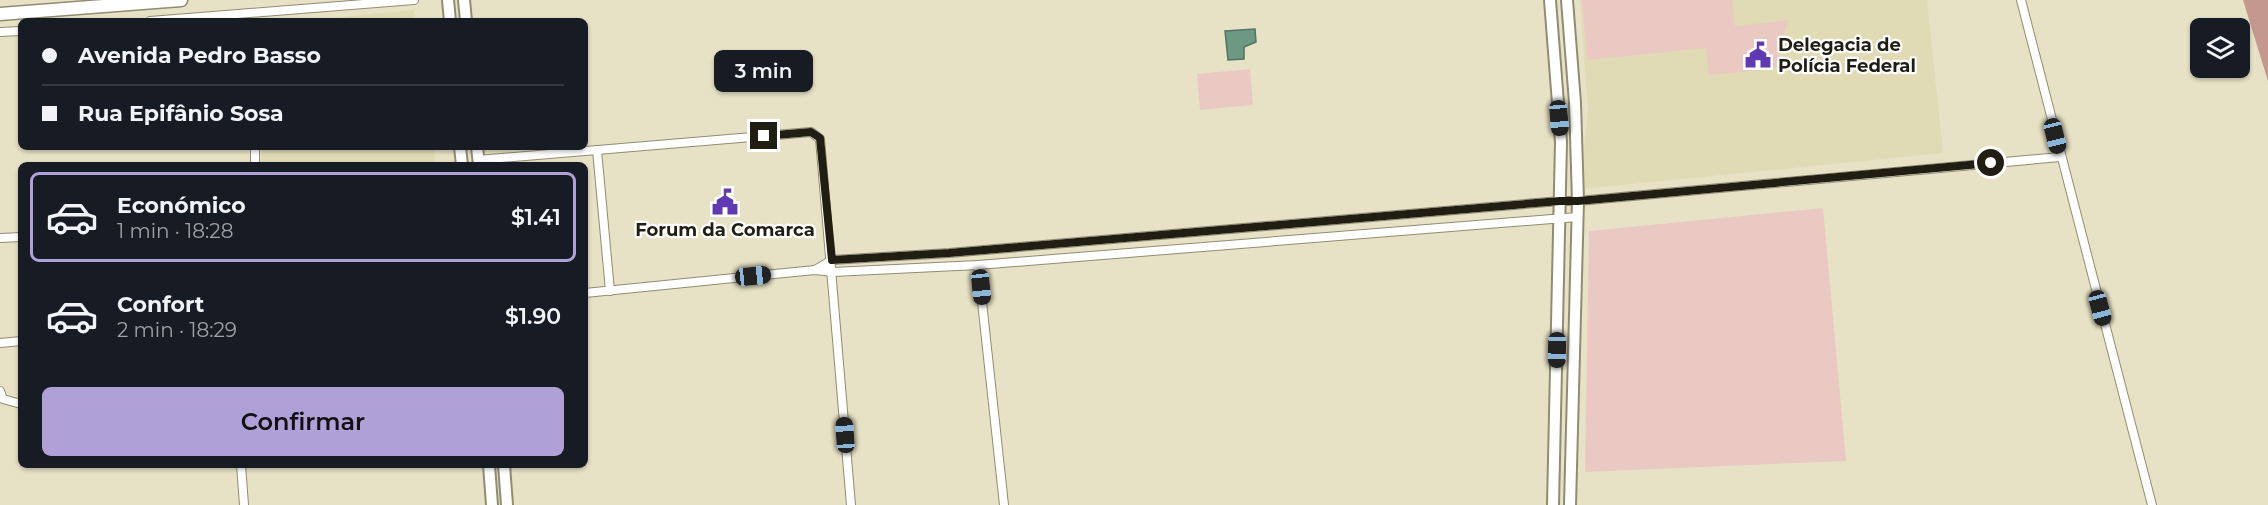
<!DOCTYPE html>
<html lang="es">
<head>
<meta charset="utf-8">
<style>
  :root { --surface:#171b24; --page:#242831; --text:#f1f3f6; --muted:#9ea1a6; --line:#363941; --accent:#afa0d8 }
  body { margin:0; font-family:Montserrat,sans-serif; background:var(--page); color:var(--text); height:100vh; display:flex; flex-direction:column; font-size:22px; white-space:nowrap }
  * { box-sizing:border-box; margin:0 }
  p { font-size:20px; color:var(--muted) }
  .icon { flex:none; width:33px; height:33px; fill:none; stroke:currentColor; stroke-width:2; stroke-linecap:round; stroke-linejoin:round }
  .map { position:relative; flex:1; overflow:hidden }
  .side { position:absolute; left:18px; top:162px; width:570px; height:306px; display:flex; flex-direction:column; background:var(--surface); border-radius:9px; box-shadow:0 2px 4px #0004 }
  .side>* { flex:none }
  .banner { position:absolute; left:18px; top:18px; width:570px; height:132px; border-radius:9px; box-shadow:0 2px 4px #0004; display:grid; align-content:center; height:132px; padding:0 24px; background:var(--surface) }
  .fabs { position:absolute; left:2190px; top:18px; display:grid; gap:12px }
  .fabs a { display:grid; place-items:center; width:60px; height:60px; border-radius:9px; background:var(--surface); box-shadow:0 2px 4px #0004; font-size:30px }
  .end { position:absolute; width:27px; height:27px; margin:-14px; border:8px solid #201e13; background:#fff; box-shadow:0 0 0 3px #fff }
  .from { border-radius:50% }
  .bubble { position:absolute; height:42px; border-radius:9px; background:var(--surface); box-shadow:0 2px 4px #0004; font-size:20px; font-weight:600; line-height:42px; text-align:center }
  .car { position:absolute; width:18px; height:36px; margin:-18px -9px; border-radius:8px; box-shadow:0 0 4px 2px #0007; background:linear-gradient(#222 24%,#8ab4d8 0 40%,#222 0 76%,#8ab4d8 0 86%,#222 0) }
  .banner b { display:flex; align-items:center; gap:21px; height:57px; font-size:22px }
  .banner b+b { border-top:2px solid var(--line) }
  .banner i { width:15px; height:15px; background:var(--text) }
  ul { padding:10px 0 0; list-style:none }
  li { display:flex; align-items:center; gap:18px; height:90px; margin:0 12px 9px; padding:0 12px; border:3px solid transparent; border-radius:9px }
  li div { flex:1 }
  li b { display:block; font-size:22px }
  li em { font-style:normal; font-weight:600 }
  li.current { border-color:var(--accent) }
  li>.icon { width:54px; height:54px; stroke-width:1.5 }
  .action { display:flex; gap:12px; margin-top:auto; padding:12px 24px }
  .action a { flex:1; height:69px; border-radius:9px; background:var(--accent); color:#111; font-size:24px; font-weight:600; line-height:69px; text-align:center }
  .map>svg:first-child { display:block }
  .built { fill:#e0dab5 }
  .green { fill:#eac9c2 }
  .forest { fill:#c5988f }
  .water { fill:#6c9884; stroke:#557362; stroke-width:1.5 }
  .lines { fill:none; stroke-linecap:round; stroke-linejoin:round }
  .street-casing { stroke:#918c71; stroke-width:10 }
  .secondary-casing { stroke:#918c71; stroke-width:14 }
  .primary-casing { stroke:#918c71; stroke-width:15 }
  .street { stroke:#fff; stroke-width:8 }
  .secondary { stroke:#fff; stroke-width:10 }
  .primary { stroke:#fff; stroke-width:12 }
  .route { stroke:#201e13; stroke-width:8 }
  .labels { text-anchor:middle; stroke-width:4.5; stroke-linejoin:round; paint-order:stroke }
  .poi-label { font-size:18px; font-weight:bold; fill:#201e13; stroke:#fff; text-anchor:start }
</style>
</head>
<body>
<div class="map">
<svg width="2268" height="505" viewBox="0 0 2268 505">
  <rect width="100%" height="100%" fill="#e7e2c5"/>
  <g class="built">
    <polygon points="1580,0 1927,0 1943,153 1581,189 1588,109"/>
    <polygon points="414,10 415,21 298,21"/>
    <polygon points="262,147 434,147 435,165 261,165"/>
  </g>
  <g class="green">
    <polygon points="1582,0 1732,0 1735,26 1788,20 1775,69 1709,75 1706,48 1587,60"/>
    <polygon points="1250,69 1253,105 1200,110 1197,74"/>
    <polygon points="1823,208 1846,461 1585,472 1589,231"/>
  </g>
  <polygon class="forest" points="2243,0 2268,0 2268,81"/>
  <polygon class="water" points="1255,29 1256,42 1244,47 1244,59 1228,60 1225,31"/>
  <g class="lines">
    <g class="street-casing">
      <g id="street">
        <polyline points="2021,0 2152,505"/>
        <polyline points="150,21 414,0"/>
        <polyline points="0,32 21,31"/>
        <polyline points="597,150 610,291"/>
        <polyline points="478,160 811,132 820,139 851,505"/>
        <polyline points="255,165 255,147"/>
        <polyline points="0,238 21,237"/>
        <polyline points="978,265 1004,505"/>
        <polyline points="815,270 832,260 949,253 1560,201 1578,201 2060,157"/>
        <polyline points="585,293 815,270 833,272 978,265 1577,217"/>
        <polyline points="0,343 21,341"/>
        <polyline points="0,391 3,399 21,404"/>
        <polyline points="241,465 244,505"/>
      </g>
    </g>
    <g class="secondary-casing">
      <g id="secondary">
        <polyline points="448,0 450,21"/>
        <polyline points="464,0 466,21"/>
        <polyline points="1550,0 1561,142 1553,505"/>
        <polyline points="1567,0 1575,103 1578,201 1570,505"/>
        <polyline points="460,147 462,165"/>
        <polyline points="477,147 479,165"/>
        <polyline points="489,465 492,505"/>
        <polyline points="504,465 507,505"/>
      </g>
    </g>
    <g class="primary-casing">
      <polyline id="primary" points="0,14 181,0"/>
    </g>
    <use href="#street" class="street"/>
    <use href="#secondary" class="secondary"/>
    <use href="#primary" class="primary"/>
  </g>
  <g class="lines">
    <polyline class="route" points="764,136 811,132 820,138 832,260 949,253 1560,201 1578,201 1991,163"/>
  </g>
  <defs>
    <g id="civic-bare" transform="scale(2.07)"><path d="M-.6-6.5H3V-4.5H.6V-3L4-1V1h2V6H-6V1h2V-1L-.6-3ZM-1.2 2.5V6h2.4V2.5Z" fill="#5f3ab3" stroke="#fff" stroke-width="2.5" paint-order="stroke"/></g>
  </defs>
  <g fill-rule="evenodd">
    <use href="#civic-bare" x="1758" y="55"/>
    <use href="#civic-bare" x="725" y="202"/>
  </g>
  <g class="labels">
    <g class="poi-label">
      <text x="1778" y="51">Delegacia de<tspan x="1778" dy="21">Polícia Federal</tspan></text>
      <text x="725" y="236" text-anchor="middle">Forum da Comarca</text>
    </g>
  </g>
</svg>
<div class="fabs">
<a><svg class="icon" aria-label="layers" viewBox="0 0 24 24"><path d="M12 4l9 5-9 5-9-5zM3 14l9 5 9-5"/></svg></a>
</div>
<i class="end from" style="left:1991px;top:163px"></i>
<i class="end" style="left:764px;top:136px"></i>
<div class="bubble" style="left:714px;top:50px;width:99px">3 min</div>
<i class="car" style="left:1559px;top:118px;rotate:175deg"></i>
<i class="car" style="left:2055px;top:136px;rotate:166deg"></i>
<i class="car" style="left:753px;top:276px;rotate:84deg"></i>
<i class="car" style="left:981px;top:287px;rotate:174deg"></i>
<i class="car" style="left:2100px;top:308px;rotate:165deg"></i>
<i class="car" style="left:1557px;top:350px;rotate:181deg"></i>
<i class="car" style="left:845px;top:435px;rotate:356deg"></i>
<div class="banner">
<b><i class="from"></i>Avenida Pedro Basso</b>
<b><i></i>Rua Epifânio Sosa</b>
</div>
<section class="side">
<ul>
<li class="current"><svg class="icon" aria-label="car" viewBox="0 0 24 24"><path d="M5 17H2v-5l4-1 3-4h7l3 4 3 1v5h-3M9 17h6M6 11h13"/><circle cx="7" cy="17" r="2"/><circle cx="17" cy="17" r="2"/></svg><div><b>Económico</b><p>1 min · 18:28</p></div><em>$1.41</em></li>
<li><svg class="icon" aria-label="car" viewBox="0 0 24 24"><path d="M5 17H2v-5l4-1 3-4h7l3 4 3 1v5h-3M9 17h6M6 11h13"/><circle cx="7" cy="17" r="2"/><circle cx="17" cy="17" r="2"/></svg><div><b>Confort</b><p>2 min · 18:29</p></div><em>$1.90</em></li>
</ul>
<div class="action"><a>Confirmar</a></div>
</section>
</div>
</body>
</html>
